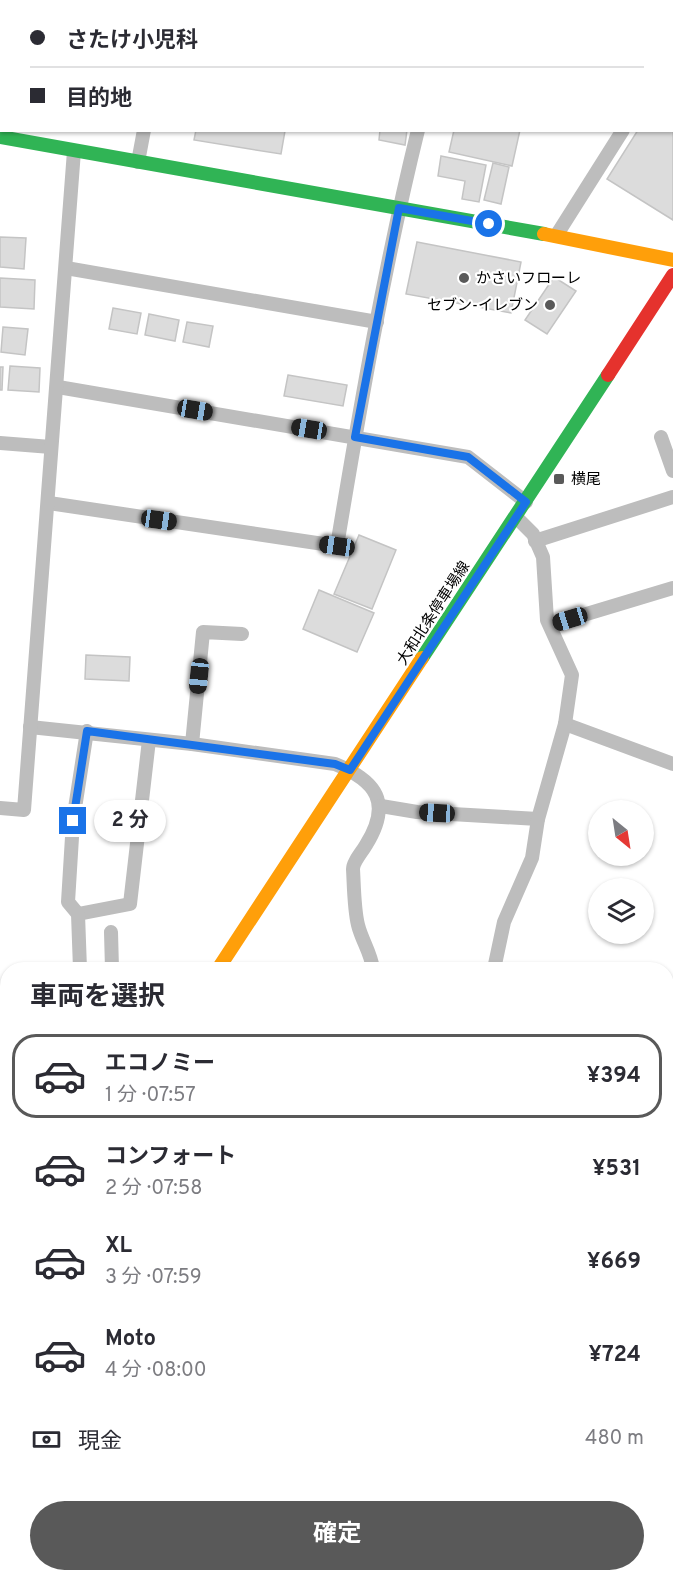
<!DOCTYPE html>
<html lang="ja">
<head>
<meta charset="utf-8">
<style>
  :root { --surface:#fff; --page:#f2f2f3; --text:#2b2b33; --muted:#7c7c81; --line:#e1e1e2; --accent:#595959 }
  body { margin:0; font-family:Overpass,"Noto Sans JP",sans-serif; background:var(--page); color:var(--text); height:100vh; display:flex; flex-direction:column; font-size:22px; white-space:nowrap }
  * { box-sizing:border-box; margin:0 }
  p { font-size:20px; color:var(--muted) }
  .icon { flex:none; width:33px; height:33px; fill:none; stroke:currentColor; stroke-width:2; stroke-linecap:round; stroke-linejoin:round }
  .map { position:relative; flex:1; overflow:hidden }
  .side { position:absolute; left:0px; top:962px; width:674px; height:620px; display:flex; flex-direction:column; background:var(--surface); border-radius:24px 24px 0 0; box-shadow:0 2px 4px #0004 }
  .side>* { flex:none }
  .hud { position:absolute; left:0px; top:0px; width:674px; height:132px; box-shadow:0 2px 4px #0004; display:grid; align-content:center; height:132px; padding:0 30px; background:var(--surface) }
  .needle { width:39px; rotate:150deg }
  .buttons { position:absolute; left:588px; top:800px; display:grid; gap:12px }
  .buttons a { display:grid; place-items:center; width:66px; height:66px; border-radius:50%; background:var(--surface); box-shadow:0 2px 4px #0004; font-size:30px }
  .end { position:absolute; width:27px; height:27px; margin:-14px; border:8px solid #1a73e8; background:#fff; box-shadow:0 0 0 3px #fff }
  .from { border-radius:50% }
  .bubble { position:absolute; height:42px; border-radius:21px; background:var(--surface); box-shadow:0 2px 4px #0004; font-size:20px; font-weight:700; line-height:42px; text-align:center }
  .car { position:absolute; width:18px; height:36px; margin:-18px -9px; border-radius:8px; box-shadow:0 0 4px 2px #0007; background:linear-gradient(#222 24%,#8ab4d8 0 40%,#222 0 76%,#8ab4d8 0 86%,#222 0) }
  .hud b { display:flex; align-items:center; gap:21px; height:57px; font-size:22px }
  .hud b+b { border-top:2px solid var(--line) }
  .hud i { width:15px; height:15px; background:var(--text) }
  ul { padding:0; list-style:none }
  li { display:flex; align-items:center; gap:18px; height:84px; margin:0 12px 9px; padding:0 18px; border:3px solid transparent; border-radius:24px }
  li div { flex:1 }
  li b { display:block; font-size:22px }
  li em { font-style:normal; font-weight:700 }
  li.selected { border-color:var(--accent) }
  li>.icon { width:54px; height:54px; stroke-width:1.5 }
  h2 { padding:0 30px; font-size:27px; line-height:72px }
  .pay { display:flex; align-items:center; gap:15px; height:66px; padding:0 30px; font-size:22px }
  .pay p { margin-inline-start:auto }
  .action { display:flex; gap:12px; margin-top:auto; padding:12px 30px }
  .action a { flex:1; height:69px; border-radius:36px; background:var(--accent); color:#fff; font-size:24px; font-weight:700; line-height:69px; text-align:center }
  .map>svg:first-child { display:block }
  .building { fill:#dcdcdc; stroke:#c4c4c4; stroke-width:1.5 }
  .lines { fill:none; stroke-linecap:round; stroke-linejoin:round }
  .path { stroke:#b8b8b8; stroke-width:3; stroke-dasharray:1.5 3; stroke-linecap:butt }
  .street { stroke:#bdbdbd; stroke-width:14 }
  .fast { stroke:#30b455; stroke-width:14 }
  .slow { stroke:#ff9f0a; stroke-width:14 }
  .jam { stroke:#e5322d; stroke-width:14 }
  .route { stroke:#1a73e8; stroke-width:8 }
  .poi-dot { fill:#595959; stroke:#fff; stroke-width:2 }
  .labels { text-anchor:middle; stroke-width:4.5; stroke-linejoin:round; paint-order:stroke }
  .poi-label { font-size:15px; fill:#000; stroke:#fff; text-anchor:start }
  .street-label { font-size:15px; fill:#000; stroke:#fff }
</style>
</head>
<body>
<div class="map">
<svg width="673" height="1580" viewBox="0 0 673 1580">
  <rect width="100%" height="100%" fill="#fff"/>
  <g class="building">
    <polygon points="630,0 667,0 629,2"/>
    <polygon points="672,121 673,122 673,220 607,179 638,130 672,130"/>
    <polygon points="196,130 283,130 285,131 281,154 194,140"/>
    <polygon points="380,130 407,130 405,145 379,140"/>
    <polygon points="454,130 520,130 512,166 449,152"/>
    <polygon points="441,156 486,165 479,202 462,199 465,181 438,176"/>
    <polygon points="493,163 509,167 501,204 484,200"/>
    <polygon points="0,237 26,238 24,269 0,267"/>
    <polygon points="417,242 521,262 511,313 406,294"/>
    <polygon points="554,277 576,291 547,334 525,320"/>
    <polygon points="0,278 35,280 34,309 0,307"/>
    <polygon points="113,308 141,313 137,334 109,329"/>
    <polygon points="149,314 179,320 175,341 145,335"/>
    <polygon points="187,322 213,326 209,347 183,342"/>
    <polygon points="3,327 28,329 25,355 1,352"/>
    <polygon points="10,366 40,368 39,392 8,390"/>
    <polygon points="0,367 3,367 2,390 0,390"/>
    <polygon points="288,375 347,385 343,406 284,396"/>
    <polygon points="359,535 396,550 372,609 334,594"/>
    <polygon points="319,590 374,613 357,652 303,629"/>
    <polygon points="86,655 130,657 129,681 85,679"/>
  </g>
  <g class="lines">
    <g class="path">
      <polyline points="410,1574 417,1580"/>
      <polyline points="381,1580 406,1574"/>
    </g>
    <g class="street">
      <polyline points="553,0 561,2"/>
      <polyline points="39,2 39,0"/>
      <polyline points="167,2 167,0"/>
      <polyline points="450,2 451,0"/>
      <polyline points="672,22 673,23"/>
      <polyline points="672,57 673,55"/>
      <polyline points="138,162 144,130"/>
      <polyline points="556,236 623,130"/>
      <polyline points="66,268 377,322"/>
      <polyline points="58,387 468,457 526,502"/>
      <polyline points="661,437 673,471"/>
      <polyline points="0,443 51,447"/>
      <path d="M49,503L337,546C360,407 384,268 418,130"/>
      <polyline points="535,541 673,497"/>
      <polyline points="550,625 673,588"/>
      <polyline points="565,724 673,764"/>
      <path d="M30,727L192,744L335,764C377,781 392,803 366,845C362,852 353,862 353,869C354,886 354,909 358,925C362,941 371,953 373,969"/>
      <polyline points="192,744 203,632 242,634"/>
      <polyline points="381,806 417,812 538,819"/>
      <polyline points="0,808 24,810 74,151"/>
      <polyline points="78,914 130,904 149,740"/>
      <polyline points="111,932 112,969"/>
      <polyline points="80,969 78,914 68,902 73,821 87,731"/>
      <polyline points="494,969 504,922 532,858 538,819 565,724 572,675 547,620 543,557 533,534 516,517"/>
      <polyline points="666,1035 673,1035"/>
      <polyline points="0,1044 8,1044"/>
      <polyline points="666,1264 673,1267"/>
      <polyline points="0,1546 8,1553"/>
      <polyline points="32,1574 40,1580 46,1574"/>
      <polyline points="0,1575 8,1566"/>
    </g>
    <g class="fast">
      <polyline points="0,137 544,234"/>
      <polyline points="422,658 608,375"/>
      <polyline points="666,1337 673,1338"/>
      <polyline points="666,1550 673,1549"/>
      <polyline points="555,1580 578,1574"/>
      <polyline points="662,1580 673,1577"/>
    </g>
    <g class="slow">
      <polyline points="544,234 673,260"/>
      <polyline points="218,969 422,658"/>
      <polyline points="0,1133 8,1137"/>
    </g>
    <g class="jam">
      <polyline points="608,375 673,275"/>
      <polyline points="0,1260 8,1252"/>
    </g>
  </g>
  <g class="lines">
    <polyline class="route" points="73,821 87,731 335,764 350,770 526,502 468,457 355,437 399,208 489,224"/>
  </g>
  <g class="poi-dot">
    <circle cx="464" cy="278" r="6"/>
    <circle cx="550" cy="305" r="6"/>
    <rect x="553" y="473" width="12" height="12" rx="3"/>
  </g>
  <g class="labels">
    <g class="poi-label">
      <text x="476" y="283">かさいフローレ</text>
      <text x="538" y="310" text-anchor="end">セブン-イレブン</text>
      <text x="571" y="484">横尾</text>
    </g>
    <g class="street-label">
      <text transform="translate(433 613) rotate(-57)" y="5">大和北条停車場線</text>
    </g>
  </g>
</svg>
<div class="buttons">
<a><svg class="needle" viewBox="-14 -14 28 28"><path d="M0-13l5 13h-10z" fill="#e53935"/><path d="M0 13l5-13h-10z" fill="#7c7c81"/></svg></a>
<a><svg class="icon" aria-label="layers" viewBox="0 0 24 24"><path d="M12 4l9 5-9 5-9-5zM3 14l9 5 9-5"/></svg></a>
</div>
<i class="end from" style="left:489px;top:224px"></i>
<i class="end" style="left:73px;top:821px"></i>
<div class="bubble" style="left:94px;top:800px;width:72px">2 分</div>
<i class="car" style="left:195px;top:410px;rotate:100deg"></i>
<i class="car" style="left:309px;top:429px;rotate:279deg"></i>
<i class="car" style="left:159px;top:520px;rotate:98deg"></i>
<i class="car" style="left:337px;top:546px;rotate:278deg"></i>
<i class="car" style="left:570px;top:619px;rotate:253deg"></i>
<i class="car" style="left:199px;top:676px;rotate:186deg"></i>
<i class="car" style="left:437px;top:813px;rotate:273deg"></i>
<div class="hud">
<b><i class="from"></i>さたけ小児科</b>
<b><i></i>目的地</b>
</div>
<section class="side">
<h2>車両を選択</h2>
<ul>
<li class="selected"><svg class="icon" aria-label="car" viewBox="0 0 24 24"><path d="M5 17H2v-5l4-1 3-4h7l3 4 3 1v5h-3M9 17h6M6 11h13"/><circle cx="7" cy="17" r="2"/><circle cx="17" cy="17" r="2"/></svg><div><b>エコノミー</b><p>1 分 · 07:57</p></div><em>¥394</em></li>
<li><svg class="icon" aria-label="car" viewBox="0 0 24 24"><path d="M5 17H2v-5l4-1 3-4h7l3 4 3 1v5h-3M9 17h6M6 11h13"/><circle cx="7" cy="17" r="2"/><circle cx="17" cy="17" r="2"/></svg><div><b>コンフォート</b><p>2 分 · 07:58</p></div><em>¥531</em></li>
<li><svg class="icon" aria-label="car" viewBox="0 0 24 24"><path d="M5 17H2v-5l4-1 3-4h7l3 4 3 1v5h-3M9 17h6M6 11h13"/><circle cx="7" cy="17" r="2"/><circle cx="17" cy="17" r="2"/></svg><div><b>XL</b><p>3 分 · 07:59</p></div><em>¥669</em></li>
<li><svg class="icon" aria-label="car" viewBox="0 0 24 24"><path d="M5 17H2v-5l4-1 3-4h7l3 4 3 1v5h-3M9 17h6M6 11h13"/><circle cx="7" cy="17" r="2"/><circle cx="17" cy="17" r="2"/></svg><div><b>Moto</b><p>4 分 · 08:00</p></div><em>¥724</em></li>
</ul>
<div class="pay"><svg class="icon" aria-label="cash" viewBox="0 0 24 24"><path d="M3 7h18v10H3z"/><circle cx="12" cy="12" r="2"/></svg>現金<p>480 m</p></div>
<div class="action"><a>確定</a></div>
</section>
</div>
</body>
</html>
